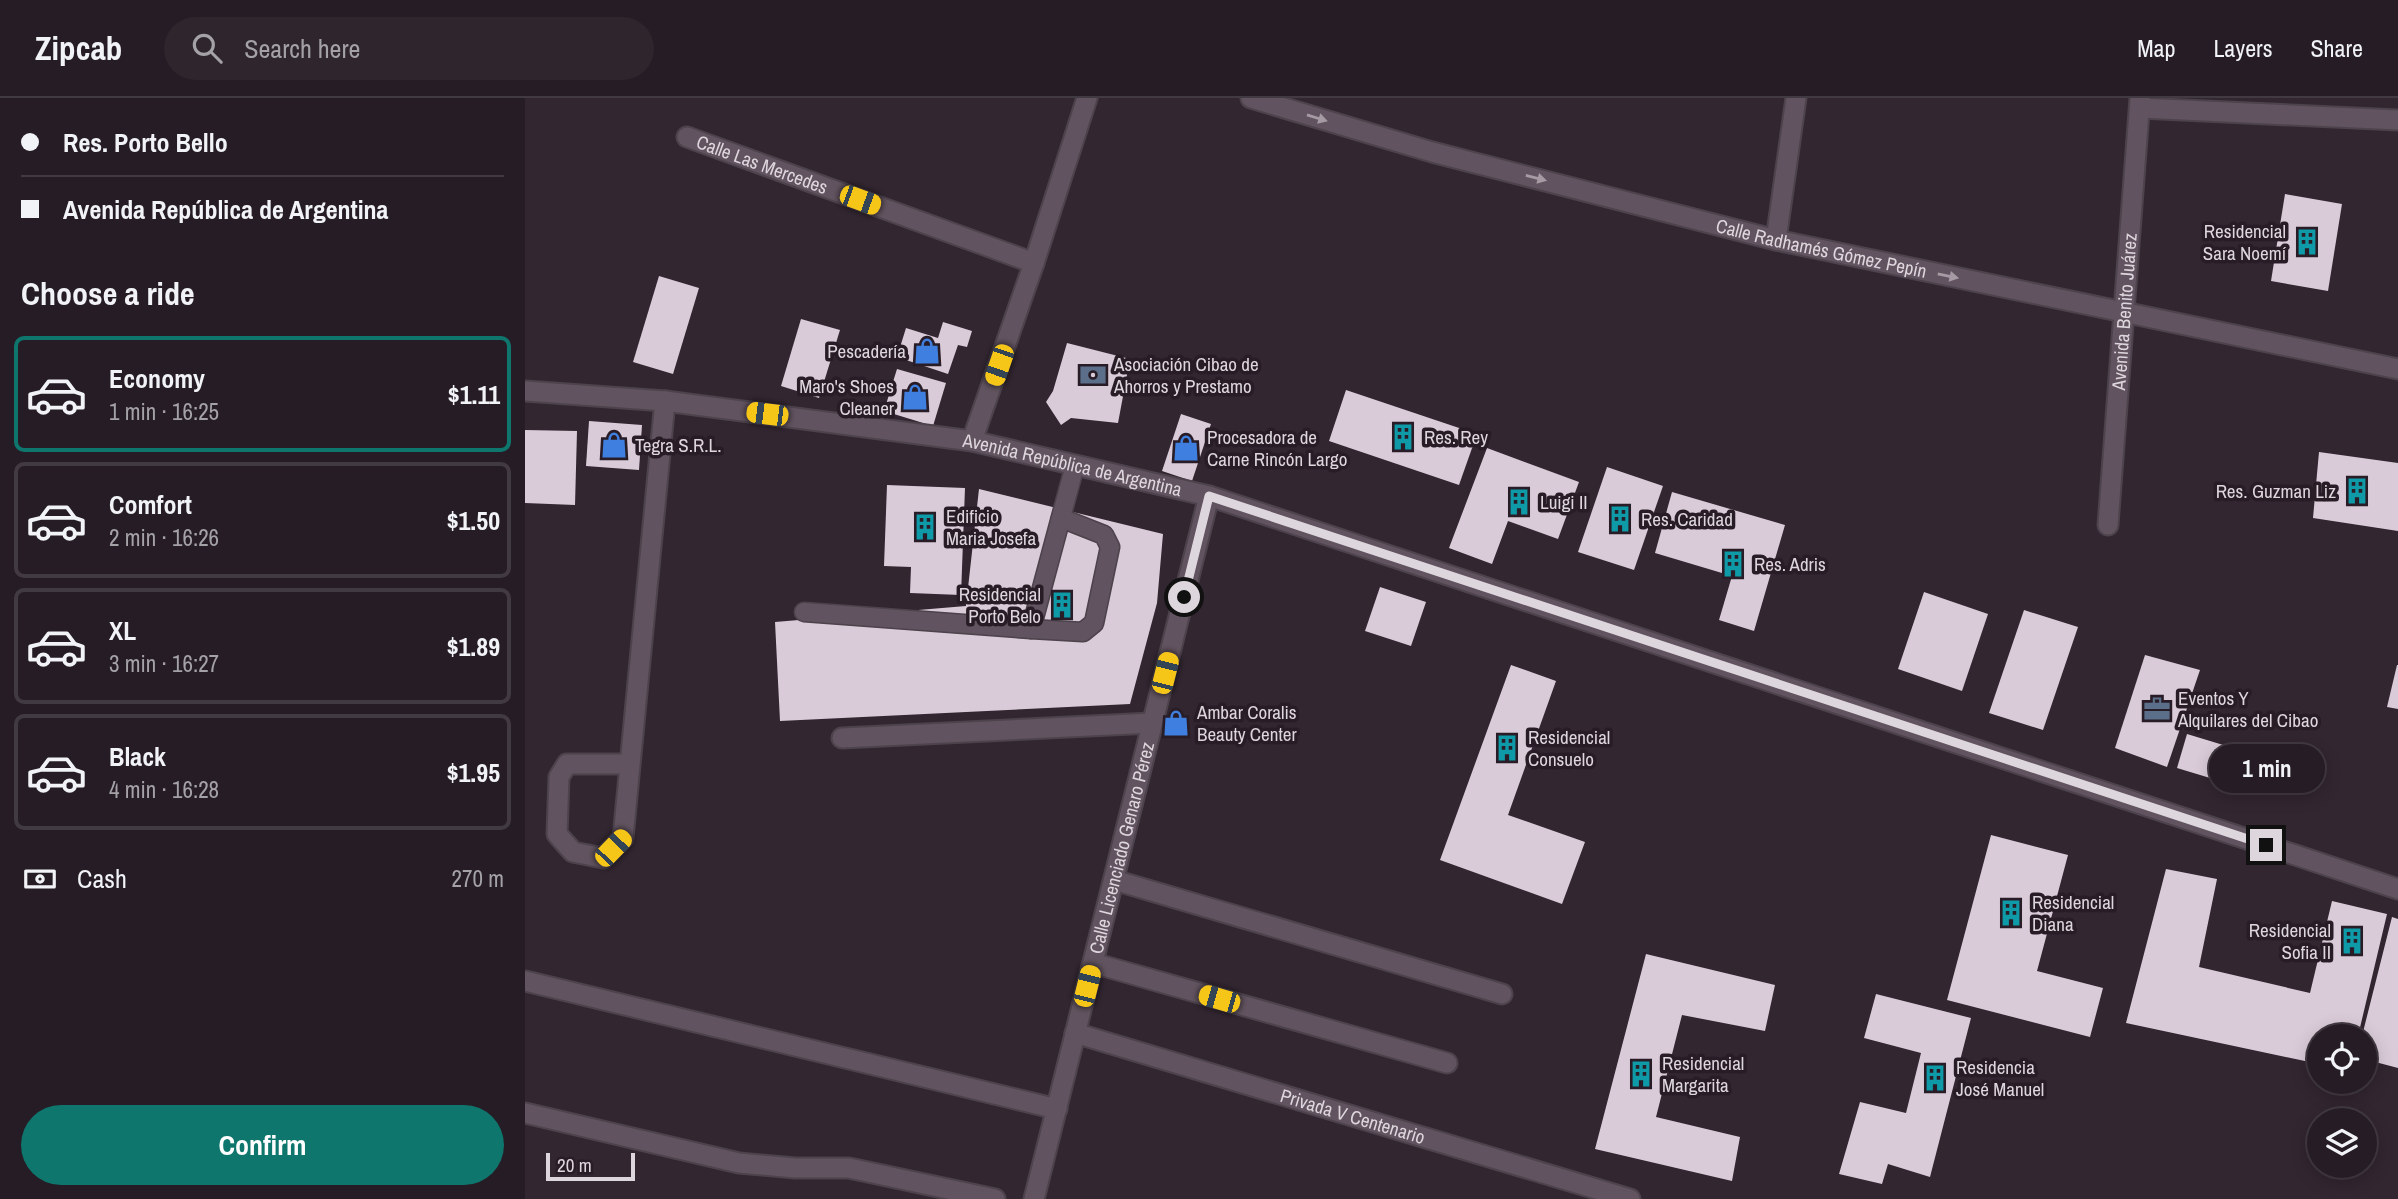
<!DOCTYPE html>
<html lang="en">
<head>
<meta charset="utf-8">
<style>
  :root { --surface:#261c25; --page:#2e252d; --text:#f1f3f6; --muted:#a4a1a7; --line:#423a42; --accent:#0f766e }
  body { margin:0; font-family:"Archivo Narrow",sans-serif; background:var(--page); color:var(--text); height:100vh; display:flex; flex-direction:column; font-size:26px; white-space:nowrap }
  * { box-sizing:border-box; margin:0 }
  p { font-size:23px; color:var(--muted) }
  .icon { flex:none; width:38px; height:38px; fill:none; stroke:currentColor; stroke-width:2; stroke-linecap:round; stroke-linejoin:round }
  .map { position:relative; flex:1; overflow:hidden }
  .panel { display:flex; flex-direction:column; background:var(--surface); width:525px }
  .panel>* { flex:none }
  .hud { display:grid; align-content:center; height:154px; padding:0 21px; background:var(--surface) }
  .fabs { position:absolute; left:1782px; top:926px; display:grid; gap:14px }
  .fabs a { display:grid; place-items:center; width:70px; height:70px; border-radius:50%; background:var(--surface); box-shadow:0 4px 18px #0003,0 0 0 2px var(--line); font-size:35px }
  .scale { position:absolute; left:21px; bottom:18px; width:89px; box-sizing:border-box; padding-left:7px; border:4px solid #ded6dd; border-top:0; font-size:19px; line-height:24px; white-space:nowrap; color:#ded6dd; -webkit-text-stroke:5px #281d27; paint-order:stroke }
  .end { position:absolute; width:32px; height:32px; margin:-16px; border:9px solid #ded6dd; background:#111; box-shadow:0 0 0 4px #111 }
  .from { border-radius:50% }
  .bubble { position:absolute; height:49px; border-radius:24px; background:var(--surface); box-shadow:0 4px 18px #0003,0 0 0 2px var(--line); font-size:23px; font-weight:700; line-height:49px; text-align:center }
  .car { position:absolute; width:21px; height:42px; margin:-21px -10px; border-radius:9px; box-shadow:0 0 5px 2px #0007; background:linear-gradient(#f5c518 24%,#345 0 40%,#f5c518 0 76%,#345 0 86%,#f5c518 0) }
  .hud b { display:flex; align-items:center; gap:24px; height:66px; font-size:26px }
  .hud b+b { border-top:2px solid var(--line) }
  .hud i { width:18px; height:18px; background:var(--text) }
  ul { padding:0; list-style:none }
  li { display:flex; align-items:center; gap:21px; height:116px; margin:0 14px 10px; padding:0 7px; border:4px solid var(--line); border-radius:10px }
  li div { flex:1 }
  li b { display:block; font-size:26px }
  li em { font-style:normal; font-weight:700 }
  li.current { border-color:var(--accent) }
  li>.icon { width:63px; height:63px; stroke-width:1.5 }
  h2 { padding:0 21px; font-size:32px; line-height:84px }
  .pay { display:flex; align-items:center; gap:18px; height:77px; padding:0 21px; font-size:26px }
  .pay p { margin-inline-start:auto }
  .cta { display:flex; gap:14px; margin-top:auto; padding:14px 21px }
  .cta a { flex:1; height:80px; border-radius:42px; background:var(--accent); color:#fff; font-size:28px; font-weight:700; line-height:80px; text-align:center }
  header { display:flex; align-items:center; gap:42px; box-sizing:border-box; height:98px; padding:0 35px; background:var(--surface); border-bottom:2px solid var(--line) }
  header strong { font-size:33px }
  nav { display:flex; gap:38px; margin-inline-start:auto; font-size:24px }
  .search { width:490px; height:63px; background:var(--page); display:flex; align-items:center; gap:18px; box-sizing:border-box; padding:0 24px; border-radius:38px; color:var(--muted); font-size:26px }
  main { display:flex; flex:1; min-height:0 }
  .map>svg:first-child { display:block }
  .building { fill:#dacbd8 }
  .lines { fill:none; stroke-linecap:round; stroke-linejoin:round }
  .service-casing { stroke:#4d434c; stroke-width:21 }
  .minor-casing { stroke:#4d434c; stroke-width:23 }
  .secondary-casing { stroke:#4d434c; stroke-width:23 }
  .service { stroke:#61535f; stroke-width:18 }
  .minor { stroke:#61535f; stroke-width:19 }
  .secondary { stroke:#61535f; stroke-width:19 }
  .oneway { fill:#a69ba4 }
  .route { stroke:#ded6dd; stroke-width:9 }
  .labels { text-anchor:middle; stroke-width:7; stroke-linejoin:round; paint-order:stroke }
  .street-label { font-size:19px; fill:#ded6dd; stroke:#281d27 }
  .poi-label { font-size:19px; fill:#ded6dd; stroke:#281d27; text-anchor:start }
</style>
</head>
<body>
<header>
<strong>Zipcab</strong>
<div class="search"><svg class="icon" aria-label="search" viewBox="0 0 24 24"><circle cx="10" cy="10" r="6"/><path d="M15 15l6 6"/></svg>Search here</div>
<nav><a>Map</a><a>Layers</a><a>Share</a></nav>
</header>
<main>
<section class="panel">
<div class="hud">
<b><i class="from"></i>Res. Porto Bello</b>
<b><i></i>Avenida República de Argentina</b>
</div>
<h2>Choose a ride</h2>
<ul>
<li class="current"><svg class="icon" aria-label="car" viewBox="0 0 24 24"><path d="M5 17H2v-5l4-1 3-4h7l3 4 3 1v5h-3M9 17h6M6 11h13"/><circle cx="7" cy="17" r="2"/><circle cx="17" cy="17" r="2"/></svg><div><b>Economy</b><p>1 min · 16:25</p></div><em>$1.11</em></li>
<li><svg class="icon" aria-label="car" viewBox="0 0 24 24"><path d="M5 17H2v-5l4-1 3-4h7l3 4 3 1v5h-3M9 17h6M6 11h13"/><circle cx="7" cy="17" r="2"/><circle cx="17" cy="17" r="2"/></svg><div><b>Comfort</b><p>2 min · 16:26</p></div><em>$1.50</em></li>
<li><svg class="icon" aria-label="car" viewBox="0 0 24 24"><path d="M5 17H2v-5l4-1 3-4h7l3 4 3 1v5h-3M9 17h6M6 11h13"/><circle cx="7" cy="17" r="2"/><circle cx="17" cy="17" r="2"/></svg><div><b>XL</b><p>3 min · 16:27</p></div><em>$1.89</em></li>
<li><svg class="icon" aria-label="car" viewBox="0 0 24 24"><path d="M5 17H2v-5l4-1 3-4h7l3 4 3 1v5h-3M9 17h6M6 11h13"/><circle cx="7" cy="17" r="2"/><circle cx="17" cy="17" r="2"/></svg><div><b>Black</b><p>4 min · 16:28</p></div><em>$1.95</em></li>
</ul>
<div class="pay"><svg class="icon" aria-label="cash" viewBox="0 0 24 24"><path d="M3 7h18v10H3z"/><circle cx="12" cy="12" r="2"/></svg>Cash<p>270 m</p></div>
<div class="cta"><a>Confirm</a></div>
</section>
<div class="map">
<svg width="1873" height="1101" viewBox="0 0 1873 1101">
  <rect width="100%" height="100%" fill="#322631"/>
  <g class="building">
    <polygon points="1760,96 1817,106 1803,193 1746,183"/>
    <polygon points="134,178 174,190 148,276 108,264"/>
    <polygon points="276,221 315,232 294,300 256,288"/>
    <polygon points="418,224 447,233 442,249 433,247 423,276 372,259 381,230 413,240"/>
    <polygon points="542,245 605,261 593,325 546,320 536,327 521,304 528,293"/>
    <polygon points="372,271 421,285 408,328 359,313"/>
    <polygon points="821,292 952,336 934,387 804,343"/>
    <polygon points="656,316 686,326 667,383 637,373"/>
    <polygon points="64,323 117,327 114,372 61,368"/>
    <polygon points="0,332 52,333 50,407 0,405"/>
    <polygon points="962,350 1054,384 1033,441 983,423 967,466 924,450"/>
    <polygon points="1794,354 1873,365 1873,433 1788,420"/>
    <polygon points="1082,369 1138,388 1109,472 1053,454"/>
    <polygon points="362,387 440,390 436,497 385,495 386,469 359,468"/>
    <polygon points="454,391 638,436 632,505 605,606 255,623 250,524 441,508"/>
    <polygon points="1147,394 1260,427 1229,533 1194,522 1207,478 1130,455"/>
    <polygon points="855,489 901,504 886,548 840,533"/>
    <polygon points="1399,494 1463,516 1437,593 1373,571"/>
    <polygon points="1499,512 1553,529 1518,632 1464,615"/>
    <polygon points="1620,557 1675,572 1642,669 1590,650"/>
    <polygon points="986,567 1031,583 983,717 1060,744 1037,806 915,762"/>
    <polygon points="1872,567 1873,567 1873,611 1862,609"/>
    <polygon points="1662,636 1728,656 1718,690 1652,670"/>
    <polygon points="1466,737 1543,757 1512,873 1578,890 1565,939 1422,902"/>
    <polygon points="1641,771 1692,781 1674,869 1785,895 1807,803 1862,816 1833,938 1794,938 1794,966 1601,925"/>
    <polygon points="1867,819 1873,821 1873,970 1839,961 1839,938 1837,938"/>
    <polygon points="1121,856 1250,887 1240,933 1157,917 1131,1019 1215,1039 1207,1083 1070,1051"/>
    <polygon points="1351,896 1446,920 1405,1079 1363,1066 1357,1086 1314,1076 1335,1004 1381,1015 1396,955 1339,940"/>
  </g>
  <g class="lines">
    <g class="service-casing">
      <g id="service">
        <polyline points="279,514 506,531 550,367"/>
        <polyline points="506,531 558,534 569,525 585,449 579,437 536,420"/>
      </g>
    </g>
    <g class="minor-casing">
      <g id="minor">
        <path id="s1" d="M726,0L907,54L1251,142L1873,271"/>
        <polyline points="1615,10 1873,22"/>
        <path id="s2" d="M162,39L509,165"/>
        <polyline points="1251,142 1271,0"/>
        <polyline points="447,343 509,165 562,0"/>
        <path id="s3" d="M1583,427L1615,0"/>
        <polyline points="317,640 627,625"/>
        <polyline points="105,666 42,666 34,679 32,736 48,754 78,760 98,740 140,303"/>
        <polyline points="589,782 977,896"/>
        <polyline points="568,865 922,965"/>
        <polyline points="0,883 532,1011"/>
        <path id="s4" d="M550,935L1105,1101"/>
        <polyline points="0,1015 214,1065 270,1070 324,1070 470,1101"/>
      </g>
    </g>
    <g class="secondary-casing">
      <g id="secondary">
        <path id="s5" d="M0,293L140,303L447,343L684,398L1873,791"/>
        <path id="s6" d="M509,1101L684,398"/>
      </g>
    </g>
    <use href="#service" class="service"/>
    <use href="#minor" class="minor"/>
    <use href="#secondary" class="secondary"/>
  </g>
  <defs><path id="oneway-solid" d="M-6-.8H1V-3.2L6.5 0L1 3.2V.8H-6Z" transform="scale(1.75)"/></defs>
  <g class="oneway">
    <use href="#oneway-solid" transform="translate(792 20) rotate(17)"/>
    <use href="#oneway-solid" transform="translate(1011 80) rotate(14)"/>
    <use href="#oneway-solid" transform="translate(1423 178) rotate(12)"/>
  </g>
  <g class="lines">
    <polyline class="route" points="659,499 684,398 1741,747"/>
  </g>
  <defs>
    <g id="building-bare" transform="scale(2.1)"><path d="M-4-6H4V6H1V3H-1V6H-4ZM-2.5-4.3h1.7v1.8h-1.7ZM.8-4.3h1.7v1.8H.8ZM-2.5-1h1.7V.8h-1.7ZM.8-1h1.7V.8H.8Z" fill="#0f9aa8" stroke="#281d27" stroke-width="2.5" paint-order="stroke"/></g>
    <g id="shop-bare" transform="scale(2.1)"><path d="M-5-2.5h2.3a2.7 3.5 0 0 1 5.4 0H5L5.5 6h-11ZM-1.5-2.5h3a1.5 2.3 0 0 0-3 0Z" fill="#3f7fe0" stroke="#281d27" stroke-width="2.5" paint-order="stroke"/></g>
    <g id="bank-bare" transform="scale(2.1)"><path d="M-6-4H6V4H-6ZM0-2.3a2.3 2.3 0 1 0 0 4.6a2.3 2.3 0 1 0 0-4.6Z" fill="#5c6f8a" stroke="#281d27" stroke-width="2.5" paint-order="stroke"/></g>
    <g id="office-bare" transform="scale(2.1)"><path d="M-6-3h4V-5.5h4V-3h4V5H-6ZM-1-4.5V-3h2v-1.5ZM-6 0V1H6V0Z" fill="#5c6f8a" stroke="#281d27" stroke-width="2.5" paint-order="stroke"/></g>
  </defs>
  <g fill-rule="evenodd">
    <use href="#building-bare" x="1782" y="144"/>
    <use href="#shop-bare" x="402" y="253"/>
    <use href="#bank-bare" x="568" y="277"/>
    <use href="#shop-bare" x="390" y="299"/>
    <use href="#building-bare" x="878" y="339"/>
    <use href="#shop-bare" x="89" y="347"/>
    <use href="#shop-bare" x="661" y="350"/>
    <use href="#building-bare" x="1832" y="393"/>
    <use href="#building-bare" x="994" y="404"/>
    <use href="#building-bare" x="1095" y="421"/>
    <use href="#building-bare" x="400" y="429"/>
    <use href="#building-bare" x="1208" y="466"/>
    <use href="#building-bare" x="537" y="507"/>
    <use href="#office-bare" x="1632" y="611"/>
    <use href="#shop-bare" x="651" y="625"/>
    <use href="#building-bare" x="982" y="650"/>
    <use href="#building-bare" x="1486" y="815"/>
    <use href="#building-bare" x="1827" y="843"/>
    <use href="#building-bare" x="1116" y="976"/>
    <use href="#building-bare" x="1410" y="980"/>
  </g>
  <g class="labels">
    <g class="street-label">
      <text dy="7" stroke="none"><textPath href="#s2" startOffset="80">Calle Las Mercedes</textPath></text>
      <text dy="7" stroke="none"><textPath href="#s1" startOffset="590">Calle Radhamés Gómez Pepín</textPath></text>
      <text dy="7" stroke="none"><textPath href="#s3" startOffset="214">Avenida Benito Juárez</textPath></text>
      <text dy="7" stroke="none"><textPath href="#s5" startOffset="553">Avenida República de Argentina</textPath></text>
      <text dy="7" stroke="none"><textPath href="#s6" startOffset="362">Calle Licenciado Genaro Pérez</textPath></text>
      <text dy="7" stroke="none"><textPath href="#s4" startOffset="290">Privada V Centenario</textPath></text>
    </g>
    <g class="poi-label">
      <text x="1761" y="140" text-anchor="end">Residencial<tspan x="1761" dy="22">Sara Noemí</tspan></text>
      <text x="381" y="260" text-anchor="end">Pescadería</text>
      <text x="589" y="273">Asociación Cibao de<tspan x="589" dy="22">Ahorros y Prestamo</tspan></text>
      <text x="369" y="295" text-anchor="end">Maro's Shoes<tspan x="369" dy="22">Cleaner</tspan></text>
      <text x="682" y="346">Procesadora de<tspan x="682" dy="22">Carne Rincón Largo</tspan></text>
      <text x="899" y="346">Res. Rey</text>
      <text x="110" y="354">Tegra S.R.L.</text>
      <text x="1811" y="400" text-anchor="end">Res. Guzman Liz</text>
      <text x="1015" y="411">Luigi II</text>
      <text x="421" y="425">Edificio<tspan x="421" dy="22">Maria Josefa</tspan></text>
      <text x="1116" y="428">Res. Caridad</text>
      <text x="1229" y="473">Res. Adris</text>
      <text x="516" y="503" text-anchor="end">Residencial<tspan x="516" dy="22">Porto Belo</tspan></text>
      <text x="1653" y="607">Eventos Y<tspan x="1653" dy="22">Alquilares del Cibao</tspan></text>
      <text x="672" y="621">Ambar Coralis<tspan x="672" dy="22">Beauty Center</tspan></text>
      <text x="1003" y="646">Residencial<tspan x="1003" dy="22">Consuelo</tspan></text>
      <text x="1507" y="811">Residencial<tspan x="1507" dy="22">Diana</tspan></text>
      <text x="1806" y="839" text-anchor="end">Residencial<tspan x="1806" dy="22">Sofia II</tspan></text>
      <text x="1137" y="972">Residencial<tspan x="1137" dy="22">Margarita</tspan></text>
      <text x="1431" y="976">Residencia<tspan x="1431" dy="22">José Manuel</tspan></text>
    </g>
  </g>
</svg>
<div class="fabs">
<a><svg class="icon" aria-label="locate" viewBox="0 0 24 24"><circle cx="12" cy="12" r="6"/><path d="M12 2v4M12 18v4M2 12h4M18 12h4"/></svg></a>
<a><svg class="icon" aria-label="layers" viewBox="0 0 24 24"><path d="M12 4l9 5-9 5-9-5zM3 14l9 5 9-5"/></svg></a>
</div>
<div class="scale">20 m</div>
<i class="end from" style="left:659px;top:499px"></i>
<i class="end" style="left:1741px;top:747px"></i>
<div class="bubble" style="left:1684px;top:646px;width:116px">1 min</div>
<i class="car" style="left:335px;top:102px;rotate:110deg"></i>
<i class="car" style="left:474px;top:267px;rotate:199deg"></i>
<i class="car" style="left:242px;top:316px;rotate:277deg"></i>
<i class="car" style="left:640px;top:575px;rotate:14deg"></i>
<i class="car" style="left:88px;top:750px;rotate:44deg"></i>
<i class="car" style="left:562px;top:888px;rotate:14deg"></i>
<i class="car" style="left:694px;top:901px;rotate:286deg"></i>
</div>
</main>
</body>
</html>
